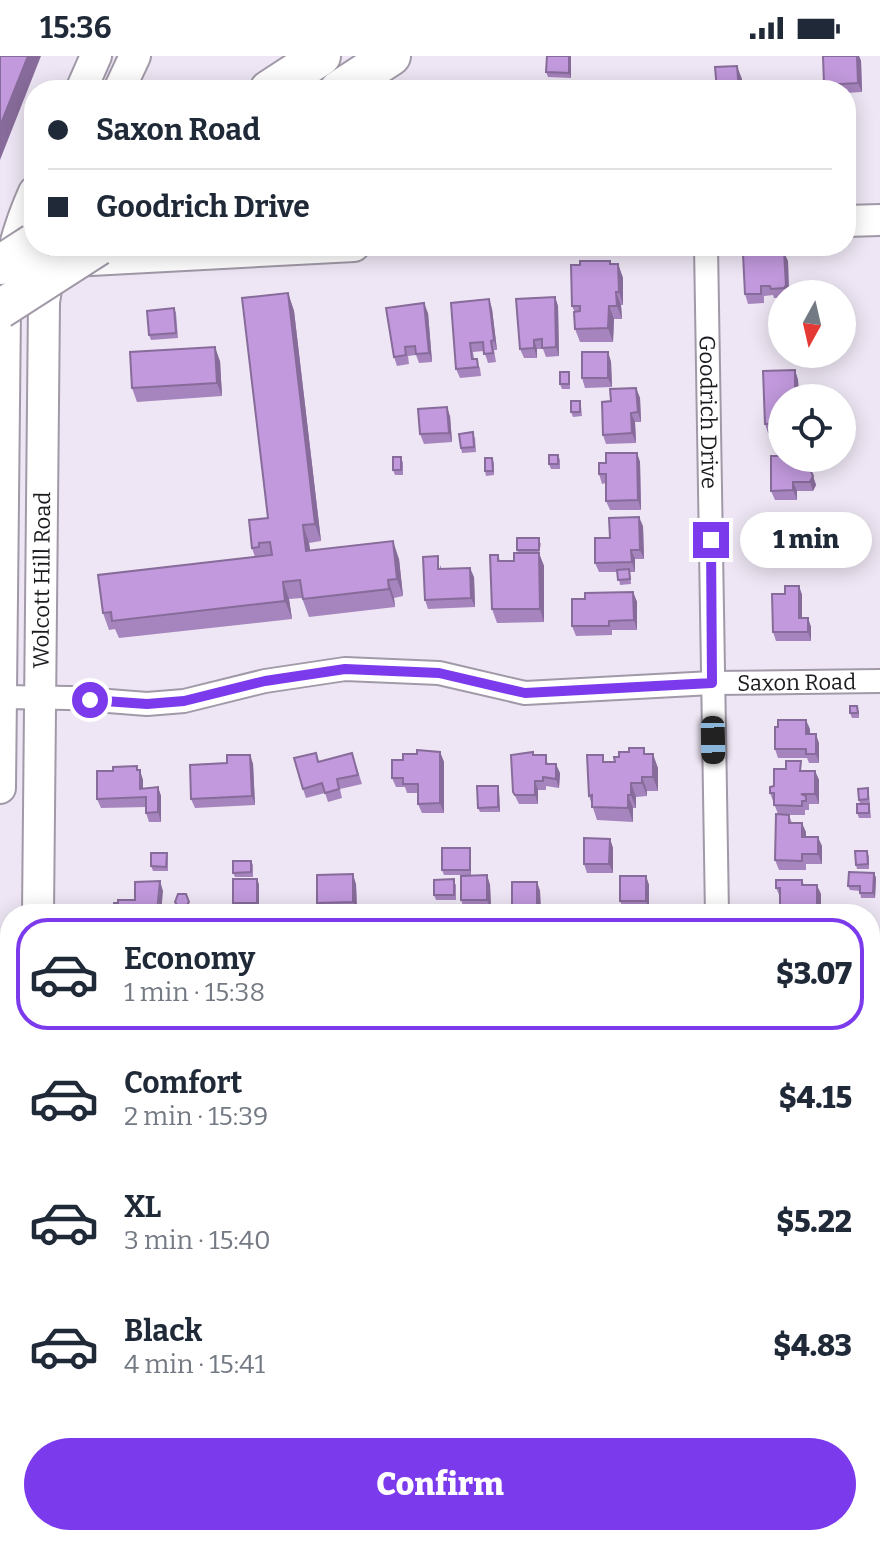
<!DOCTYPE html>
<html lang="en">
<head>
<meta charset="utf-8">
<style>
  :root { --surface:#fff; --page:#f6f6f7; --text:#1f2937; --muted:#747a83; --line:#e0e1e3; --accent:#7c3aed }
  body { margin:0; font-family:Bitter,serif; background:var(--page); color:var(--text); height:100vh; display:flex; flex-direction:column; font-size:30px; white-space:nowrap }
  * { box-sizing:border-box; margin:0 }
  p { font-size:26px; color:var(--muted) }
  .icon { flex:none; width:44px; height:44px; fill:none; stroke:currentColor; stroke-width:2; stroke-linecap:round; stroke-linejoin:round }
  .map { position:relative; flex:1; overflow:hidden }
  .details { position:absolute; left:0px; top:848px; width:880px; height:642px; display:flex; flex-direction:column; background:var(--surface); border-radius:32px 32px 0 0; box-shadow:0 4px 20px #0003 }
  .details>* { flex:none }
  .top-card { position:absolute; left:24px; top:24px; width:832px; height:176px; border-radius:32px; box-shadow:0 4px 20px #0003; display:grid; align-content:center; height:176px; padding:0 24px; background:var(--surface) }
  .needle { width:52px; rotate:188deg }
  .controls { position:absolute; left:768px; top:224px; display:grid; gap:16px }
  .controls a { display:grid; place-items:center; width:88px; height:88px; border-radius:50%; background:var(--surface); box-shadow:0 4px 20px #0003; font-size:40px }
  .end { position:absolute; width:36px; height:36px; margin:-18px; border:10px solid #7c3aed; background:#fff; box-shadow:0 0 0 4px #fff }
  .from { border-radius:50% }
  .bubble { position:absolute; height:56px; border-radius:28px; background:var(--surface); box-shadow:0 4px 20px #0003; font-size:26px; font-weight:800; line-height:56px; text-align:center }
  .car { position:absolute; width:24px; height:48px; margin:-24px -12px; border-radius:10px; box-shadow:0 0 6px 2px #0007; background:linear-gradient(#222 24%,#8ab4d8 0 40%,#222 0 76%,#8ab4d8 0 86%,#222 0) }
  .top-card b { display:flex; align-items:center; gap:28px; height:76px; font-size:30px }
  .top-card b+b { border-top:2px solid var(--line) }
  .top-card i { width:20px; height:20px; background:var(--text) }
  ul { padding:14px 0 0; list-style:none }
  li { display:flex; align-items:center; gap:24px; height:112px; margin:0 16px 12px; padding:0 8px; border:4px solid transparent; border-radius:32px }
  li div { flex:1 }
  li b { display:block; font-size:30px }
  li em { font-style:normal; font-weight:800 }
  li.current { border-color:var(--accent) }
  li>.icon { width:72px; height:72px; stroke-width:1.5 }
  .cta { display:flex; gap:16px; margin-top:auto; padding:16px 24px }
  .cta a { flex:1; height:92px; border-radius:48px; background:var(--accent); color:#fff; font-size:32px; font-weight:800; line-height:92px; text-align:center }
  .status { display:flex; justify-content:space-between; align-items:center; height:56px; padding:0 40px; background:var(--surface); direction:ltr }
  .status svg { height:22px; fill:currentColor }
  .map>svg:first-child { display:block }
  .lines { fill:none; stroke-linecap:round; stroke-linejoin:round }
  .street-casing { stroke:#a199a7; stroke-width:26 }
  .secondary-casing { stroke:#a199a7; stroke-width:34 }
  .highway-casing { stroke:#a199a7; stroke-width:42 }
  .street { stroke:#fff; stroke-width:22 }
  .secondary { stroke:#fff; stroke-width:30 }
  .highway { stroke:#fff; stroke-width:38 }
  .highway-bridge-casing { stroke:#a199a7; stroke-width:42; stroke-linecap:butt }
  .highway-bridge { stroke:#fff; stroke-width:38 }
  .wall { fill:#a684bd }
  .shaded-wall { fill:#876b9a }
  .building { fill:#c199dc; stroke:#876b9a; stroke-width:2 }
  .route { stroke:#7c3aed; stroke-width:10 }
  .labels { text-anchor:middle; stroke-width:8; stroke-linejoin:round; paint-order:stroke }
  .street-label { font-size:22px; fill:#1d1a1f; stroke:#eee6f4 }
</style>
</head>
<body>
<div class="status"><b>15:36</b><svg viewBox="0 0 49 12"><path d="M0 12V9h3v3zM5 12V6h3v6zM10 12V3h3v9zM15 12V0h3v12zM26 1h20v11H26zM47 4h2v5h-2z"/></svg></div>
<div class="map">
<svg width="880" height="1489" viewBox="0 0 880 1489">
  <rect width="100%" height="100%" fill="#eee6f4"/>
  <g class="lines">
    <g class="street-casing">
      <g id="street">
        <path id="s1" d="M706,190L717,858"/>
        <path id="s2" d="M1,641L70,642L147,648L184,645L265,625L345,613L439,617L525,637L712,627L880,625"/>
        <polyline points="870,1004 880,1004"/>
        <polyline points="0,1016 10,1016"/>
        <polyline points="870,1376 880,1376"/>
        <polyline points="0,1393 10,1394"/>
        <polyline points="722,1480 723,1489"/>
      </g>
    </g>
    <g class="secondary-casing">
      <g id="secondary">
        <polyline points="81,34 96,0"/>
        <polyline points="119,34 135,0"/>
        <polyline points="846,165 880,164"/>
        <polyline points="72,205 354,190"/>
        <path d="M0,732L5,252C7,210 17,174 34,136"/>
        <path id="s3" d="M38,858L44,246L53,190"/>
        <polyline points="32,1489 32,1480"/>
      </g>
    </g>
    <g class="highway-casing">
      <g id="highway">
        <polyline points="269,34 321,0"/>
        <polyline points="339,34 391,0"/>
      </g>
    </g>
    <use href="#street" class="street"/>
    <use href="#secondary" class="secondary"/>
    <use href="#highway" class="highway"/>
    <g class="highway-bridge-casing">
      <g id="highway-bridge">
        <polyline points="0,209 34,187"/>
        <polyline points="0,253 98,190"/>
      </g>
    </g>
    <use href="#highway-bridge" class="highway-bridge"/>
  </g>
  <g class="wall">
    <polygon points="571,0 571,22 548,21 546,16"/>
    <polygon points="823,0 859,0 861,5 862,36 846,37 846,34 826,34 824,29"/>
    <polygon points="610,205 611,208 618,208 623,222 623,249 621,249 622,263 614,263 613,286 580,286 575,273 575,257 572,250"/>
    <polygon points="788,205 789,238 782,238 782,242 774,242 773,239 764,240 764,247 748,248 745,238"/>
    <polygon points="288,237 294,255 321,485 309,487 310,495 399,503 403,540 394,542 395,551 309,561 302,542 289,543 292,563 119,582 115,573 109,574 103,557 255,501 252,492 268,462"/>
    <polygon points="555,241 558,250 559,300 546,301 543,293 537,293 537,302 524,302 520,293"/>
    <polygon points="489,243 492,253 497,294 494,294 496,306 488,307 484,295 473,296 474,303 480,312 481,320 460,322 456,313"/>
    <polygon points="174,252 176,257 178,282 151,284 149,279"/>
    <polygon points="428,257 432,306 419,307 416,299 408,300 409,308 397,310 394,301"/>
    <polygon points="608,296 611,306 612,331 585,332 582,322"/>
    <polygon points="220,305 222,340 137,346 132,332"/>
    <polygon points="795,314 798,324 799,339 782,342 782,376 768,377 765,368"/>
    <polygon points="569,316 570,321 570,333 562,333 560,328"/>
    <polygon points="636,332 640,342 641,366 635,366 636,387 606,388 603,379 611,345"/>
    <polygon points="581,350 582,360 573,361 571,356"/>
    <polygon points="450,360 452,386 424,388 420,378"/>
    <polygon points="475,381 476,396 462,397 461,392"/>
    <polygon points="637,397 640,406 641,454 610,454 606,445 606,427 602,428 599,418 606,407"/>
    <polygon points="558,399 560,404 560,413 551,413 549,408"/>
    <polygon points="492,402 494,407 494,419 486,420 485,415"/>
    <polygon points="782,402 815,402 815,404 810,404 812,417 816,429 813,435 797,435 797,444 775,444 771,435"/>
    <polygon points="403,405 403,419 395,419 393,414"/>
    <polygon points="817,469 817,480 810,480 810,487 808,487 809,492 809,499 804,499 804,510 775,510 771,501 780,475"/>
    <polygon points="643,470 644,503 635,503 635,516 630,516 631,528 620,529 618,516 599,516 595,507 610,482"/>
    <polygon points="541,487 539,498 544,510 544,566 497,567 492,553 498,499 500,505 514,505 518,497 517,494"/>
    <polygon points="441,509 441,513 474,521 475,551 428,553 425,544"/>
    <polygon points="799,530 802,539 802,562 808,562 811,571 811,585 776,585 773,576 785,538"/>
    <polygon points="633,536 637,546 637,574 612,574 612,579 576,580 572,570 585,543"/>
    <polygon points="859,655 859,662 852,662 850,657"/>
    <polygon points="810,673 810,678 819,687 819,707 809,707 807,702 778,702 775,693"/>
    <polygon points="440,696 444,706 444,757 422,757 418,748 418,737 407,737 405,731 396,731 392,722"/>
    <polygon points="533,696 534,699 550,708 560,717 559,732 546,730 546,734 538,734 538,748 519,748 513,736"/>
    <polygon points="316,697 319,706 355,706 362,728 340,733 342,742 328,746 325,737 306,742 303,733"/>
    <polygon points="646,698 658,712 658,735 647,735 647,740 636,741 636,752 633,752 633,766 597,764 589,740 605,706 615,706"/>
    <polygon points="250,699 253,708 255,749 195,752 191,743 227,707"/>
    <polygon points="138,714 143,724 143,733 158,731 161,740 161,766 149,766 146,757 146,751 101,752 97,743"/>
    <polygon points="804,715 815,715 819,724 819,748 809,748 809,754 805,754 805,759 789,759 792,767 806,776 806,781 822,790 822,808 806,808 806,814 779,814 775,804 778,758 770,737 774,730"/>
    <polygon points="868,732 869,737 870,748 869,748 870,752 871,762 859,762 857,757 860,748 859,744"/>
    <polygon points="499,734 500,756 480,756 478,752"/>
    <polygon points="610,783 613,792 613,817 587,817 584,808"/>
    <polygon points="470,792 471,796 471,819 444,819 442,814"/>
    <polygon points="167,797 168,802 168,815 153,815 151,810"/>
    <polygon points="869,799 869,813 857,813 856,809"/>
    <polygon points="251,805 253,809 253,821 235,821 233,817"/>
    <polygon points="874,817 876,822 875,842 861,842 860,835 850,834 848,830"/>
    <polygon points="487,819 490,829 491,853 464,853 461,844"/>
    <polygon points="646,820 649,829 649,855 624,854 620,845"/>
    <polygon points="802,824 804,829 821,838 821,858 783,858 780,851 780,841 776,832"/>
    <polygon points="537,826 540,835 541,858 514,858 512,853"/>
    <polygon points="259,828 259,852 235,851 233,847"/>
    <polygon points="356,828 357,855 321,856 317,847"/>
    <polygon points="456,828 456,844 436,844 434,839"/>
    <polygon points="186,838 190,851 188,855 179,854 175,846"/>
    <polygon points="870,922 880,927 880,942 870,942"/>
    <rect x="870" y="1062" width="10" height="20"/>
    <polygon points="249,1480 282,1480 283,1489 260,1489 259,1485 251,1485"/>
    <polygon points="294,1480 343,1480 343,1485 326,1485 326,1489 315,1489 314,1485 296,1485"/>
    <polygon points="355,1480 391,1480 390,1480 390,1484 375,1484 375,1489 356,1489"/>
    <polygon points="405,1480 449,1480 449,1489 408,1489"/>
    <polygon points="474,1480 516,1480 516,1489 475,1489"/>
    <polygon points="529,1480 571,1480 571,1487 549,1487 549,1489 530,1489"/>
    <polygon points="586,1480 625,1480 625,1488 589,1489"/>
    <rect x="650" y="1480" width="28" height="9"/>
  </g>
  <g class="shaded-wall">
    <polygon points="28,0 41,0 0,104 0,70"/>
    <polygon points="569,0 571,0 571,22 569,17"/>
    <polygon points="857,0 859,0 861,5 862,36 858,27"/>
    <polygon points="737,10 742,23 742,34 739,34"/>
    <polygon points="784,196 788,205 789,238 786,238 784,232"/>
    <polygon points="618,208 623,222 623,249 619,236"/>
    <polygon points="616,236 621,249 622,263 617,250"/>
    <polygon points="288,237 294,255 321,485 315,468"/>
    <polygon points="555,241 558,250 559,300 556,291"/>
    <polygon points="489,243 492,253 497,294 494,284"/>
    <polygon points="424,247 428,257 432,306 429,297"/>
    <polygon points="609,250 614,263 613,286 608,272"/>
    <polygon points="534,284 537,293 537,302 534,292"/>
    <polygon points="215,291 220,305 222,340 217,327"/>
    <polygon points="608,296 611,306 612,331 608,322"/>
    <polygon points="795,314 798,324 799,342 795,339"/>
    <polygon points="636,332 640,342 641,366 638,356"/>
    <polygon points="447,351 450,360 452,386 449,377"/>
    <polygon points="631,357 635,366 636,387 632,377"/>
    <polygon points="637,397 640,406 641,454 638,444"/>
    <polygon points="808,402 810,402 812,408 812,418 808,409"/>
    <polygon points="813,420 816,429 813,435 810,426"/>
    <polygon points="793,426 797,435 797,444 793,434"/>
    <polygon points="813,459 817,469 817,480 813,471"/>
    <polygon points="639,461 643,470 644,503 640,494"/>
    <polygon points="303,469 309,487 313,513 306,495"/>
    <polygon points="806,483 809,492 809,499 806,490"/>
    <polygon points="393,485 399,503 403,540 397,523"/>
    <polygon points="801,490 804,499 804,510 801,501"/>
    <polygon points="631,494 635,503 635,516 632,506"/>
    <polygon points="539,497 544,510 544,566 540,553"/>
    <polygon points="470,512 474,521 475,551 471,542"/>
    <polygon points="388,524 394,542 395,551 389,533"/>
    <polygon points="283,526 289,543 292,563 285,545"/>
    <polygon points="799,530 802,539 802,571 799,562"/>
    <polygon points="633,536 637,546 637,574 634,564"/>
    <polygon points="808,562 811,571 811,585 808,576"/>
    <polygon points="806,664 810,673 810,687 806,678"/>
    <polygon points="816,678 819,687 819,707 816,698"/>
    <polygon points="440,696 444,706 444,757 440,747"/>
    <polygon points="653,698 658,712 658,735 653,721"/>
    <polygon points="250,699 253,708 255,749 252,740"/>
    <polygon points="556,708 560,717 559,732 556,723"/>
    <polygon points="137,710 140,719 140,714 143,724 143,742 140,733"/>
    <polygon points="815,715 819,724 819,748 815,738"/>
    <polygon points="642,721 647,735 647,740 642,727"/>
    <polygon points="535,725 538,734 538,748 535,739"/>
    <polygon points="631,727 636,741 636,752 631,739"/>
    <polygon points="498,730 499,734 500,756 498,751"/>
    <polygon points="158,731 161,740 161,766 158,756"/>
    <polygon points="628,739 633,752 633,766 628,752"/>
    <polygon points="802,767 806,776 806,790 802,781"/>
    <polygon points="818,781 822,790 822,808 818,798"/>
    <polygon points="610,783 613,792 613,817 609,808"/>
    <polygon points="470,792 471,796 471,819 470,814"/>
    <polygon points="874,817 876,822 875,842 873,837"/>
    <polygon points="353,818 356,828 357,855 353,846"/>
    <polygon points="487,819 490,829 491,853 487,844"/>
    <polygon points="646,820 649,829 649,855 646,845"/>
    <polygon points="257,823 259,828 259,852 257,847"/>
    <polygon points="160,825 163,835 161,858 158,858"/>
    <polygon points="537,826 540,835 541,858 539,858 537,852"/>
    <polygon points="817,829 821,838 821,858 817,851"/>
    <polygon points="372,1480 374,1480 375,1489 372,1489"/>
    <polygon points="675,1480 678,1480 678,1489 677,1489"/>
    <polygon points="835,1480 837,1480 838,1489 835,1489"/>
  </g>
  <g class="building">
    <polygon points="0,0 28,0 0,70"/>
    <polygon points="547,0 569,0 569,17 546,16"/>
    <polygon points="823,0 857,0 858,27 824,29"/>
    <polygon points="737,10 739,34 717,34 715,11"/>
    <polygon points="784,196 786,229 784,232 771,233 770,230 761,230 761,238 745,238 743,198"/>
    <polygon points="580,205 610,205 610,208 618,208 619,236 616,236 617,250 609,250 608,272 575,273 574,256 580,255 580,250 572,250 571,209 580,209"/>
    <polygon points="288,237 315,468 303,469 306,495 393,485 397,523 388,524 389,533 303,543 300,524 283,526 285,545 112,565 111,556 103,557 98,519 272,499 270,486 259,487 259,491 252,492 249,464 268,462 242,242"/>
    <polygon points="555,241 556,291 542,292 542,283 534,284 534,292 520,293 516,243"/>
    <polygon points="489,243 494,284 491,285 493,297 484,298 483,286 470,287 472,303 477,303 478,311 456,313 451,247"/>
    <polygon points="424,247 429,297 416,298 415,290 405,291 406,299 394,301 386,252"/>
    <polygon points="174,252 176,277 149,279 147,255"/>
    <polygon points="215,291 217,327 132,332 130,296"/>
    <rect x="582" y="296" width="26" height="26"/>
    <polygon points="795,314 795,339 805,339 805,342 782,342 782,367 765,368 763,315"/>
    <rect x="560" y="316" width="9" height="12"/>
    <polygon points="636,332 638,356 631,357 632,377 603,379 602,346 611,345 610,333"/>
    <rect x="571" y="345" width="9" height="11"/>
    <polygon points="447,351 449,377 420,378 418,353"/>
    <polygon points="473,376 474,391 461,392 459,378"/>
    <polygon points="782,384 782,402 808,402 808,409 813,420 810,426 793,426 793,434 771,435 771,400 782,400"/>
    <polygon points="606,397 637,397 638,444 606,445 606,418 599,418 599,407 606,407"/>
    <rect x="549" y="399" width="9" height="9"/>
    <rect x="393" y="401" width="8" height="13"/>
    <polygon points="485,402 492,402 493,415 485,415"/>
    <polygon points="813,459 813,471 806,471 806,478 801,478 801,483 806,483 806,490 801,490 801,501 771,501 771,475 780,475 780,460"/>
    <polygon points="639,461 640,494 631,494 632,506 595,507 595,482 610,482 609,462"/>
    <rect x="517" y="482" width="22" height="12"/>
    <polygon points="514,497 539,497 540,553 492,553 490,499 498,499 498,505 514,505"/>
    <polygon points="438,500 438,513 470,512 471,542 425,544 423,501"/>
    <polygon points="629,513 630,523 618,524 617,514"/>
    <polygon points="785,530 799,530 799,562 808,562 808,576 773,576 772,538 785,538"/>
    <polygon points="633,536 634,564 609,565 609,570 572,570 572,543 585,543 585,537"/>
    <polygon points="850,650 857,650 858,657 850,657"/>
    <polygon points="778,664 806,664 806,678 816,678 816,698 806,698 806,693 775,693 775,671 778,671"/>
    <polygon points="629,692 644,692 644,698 653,698 653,721 642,721 642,727 631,727 631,739 628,739 628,752 592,751 592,739 589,740 587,699 603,699 603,706 615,706 614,701 619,701 619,696 629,696"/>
    <polygon points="417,694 440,696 440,747 418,748 418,728 403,728 403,722 392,722 392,704 403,704 403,698 417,698"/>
    <polygon points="533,696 533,699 546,699 546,708 556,708 556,723 543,721 543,725 535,725 535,739 515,739 513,736 511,699"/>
    <polygon points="316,697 318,706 352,697 358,719 337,723 339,733 325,737 322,727 303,733 294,702"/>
    <polygon points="227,699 250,699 252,740 191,743 190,709 227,707"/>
    <polygon points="786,705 801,705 800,715 815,715 815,738 801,738 806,740 806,745 802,745 802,750 774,749 774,737 770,737 770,731 774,730 774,713 786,713"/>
    <polygon points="137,710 137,714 140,714 140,733 158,731 158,756 146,757 146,741 97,743 97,715 113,715 113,711"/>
    <polygon points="477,730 498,730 498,751 478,752"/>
    <polygon points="868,732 868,743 859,744 858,733"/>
    <rect x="857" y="748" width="12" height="9"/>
    <polygon points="776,758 789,759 789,767 802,767 802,781 818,781 818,798 802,798 802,805 775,804"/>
    <polygon points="584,782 610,783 609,808 584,808"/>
    <rect x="442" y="792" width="28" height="22"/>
    <polygon points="855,795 867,795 868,808 856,809"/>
    <polygon points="151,797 167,797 166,811 151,810"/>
    <polygon points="233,805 251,805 251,816 233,817"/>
    <polygon points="849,816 874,817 873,837 860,837 860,830 848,830"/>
    <polygon points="353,818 353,846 317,847 317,819"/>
    <polygon points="487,819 487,844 461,844 461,820"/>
    <rect x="620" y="820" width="26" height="25"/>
    <rect x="233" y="823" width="24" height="24"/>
    <polygon points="454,823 454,839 434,839 434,824"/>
    <polygon points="776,824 802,824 802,829 817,829 817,851 780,851 780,832 776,832"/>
    <polygon points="160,825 157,856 146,856 146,858 114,858 114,847 118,847 118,844 135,844 135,826"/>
    <polygon points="512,826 537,826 537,852 512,853"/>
    <polygon points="178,838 186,838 189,846 186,850 178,850 175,846"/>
    <polygon points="870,922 878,923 878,938 870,938"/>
    <rect x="870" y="1062" width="10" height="15"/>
    <polygon points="880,1084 880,1096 878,1096 876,1085"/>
    <rect x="257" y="1480" width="22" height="2"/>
    <polygon points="355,1480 372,1480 372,1489 356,1489"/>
    <polygon points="405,1480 446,1480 446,1481 432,1482 432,1489 413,1489 413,1482 405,1482"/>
    <polygon points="474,1480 512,1480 512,1481 507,1481 508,1488 475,1489"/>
    <polygon points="529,1480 546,1480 546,1485 529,1486"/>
    <polygon points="589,1480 599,1480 599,1486 590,1487"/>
    <polygon points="650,1480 675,1480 675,1484 662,1484 662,1489 650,1489"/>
    <rect x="784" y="1480" width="51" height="9"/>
    <polygon points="112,1481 158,1484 158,1489 112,1489"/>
  </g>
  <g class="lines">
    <polyline class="route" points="90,644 147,648 184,645 265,625 345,613 439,617 525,637 712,627 711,484"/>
  </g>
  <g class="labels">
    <g class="street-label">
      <text dy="8" stroke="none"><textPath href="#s1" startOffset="166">Goodrich Drive</textPath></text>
      <text dy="8" stroke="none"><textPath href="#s3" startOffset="334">Wolcott Hill Road</textPath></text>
      <text dy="8" stroke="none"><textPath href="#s2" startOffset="802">Saxon Road</textPath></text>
    </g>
  </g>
</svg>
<div class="controls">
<a><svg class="needle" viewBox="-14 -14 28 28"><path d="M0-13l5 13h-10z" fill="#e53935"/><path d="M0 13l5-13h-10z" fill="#747a83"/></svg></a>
<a><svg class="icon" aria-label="locate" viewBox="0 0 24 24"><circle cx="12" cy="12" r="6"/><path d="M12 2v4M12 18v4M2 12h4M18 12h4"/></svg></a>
</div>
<i class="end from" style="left:90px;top:644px"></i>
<i class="end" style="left:711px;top:484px"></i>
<div class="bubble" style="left:740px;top:456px;width:132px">1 min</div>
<i class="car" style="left:713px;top:684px;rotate:179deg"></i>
<div class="top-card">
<b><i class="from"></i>Saxon Road</b>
<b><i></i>Goodrich Drive</b>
</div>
<section class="details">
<ul>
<li class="current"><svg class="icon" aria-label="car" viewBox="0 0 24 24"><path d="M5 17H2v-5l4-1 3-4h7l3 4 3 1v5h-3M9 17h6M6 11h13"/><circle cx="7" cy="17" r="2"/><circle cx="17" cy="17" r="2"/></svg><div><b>Economy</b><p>1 min · 15:38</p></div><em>$3.07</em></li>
<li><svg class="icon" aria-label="car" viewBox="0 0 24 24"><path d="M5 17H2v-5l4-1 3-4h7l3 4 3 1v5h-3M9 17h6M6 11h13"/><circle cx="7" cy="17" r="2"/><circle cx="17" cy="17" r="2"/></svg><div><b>Comfort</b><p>2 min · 15:39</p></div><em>$4.15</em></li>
<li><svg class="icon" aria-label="car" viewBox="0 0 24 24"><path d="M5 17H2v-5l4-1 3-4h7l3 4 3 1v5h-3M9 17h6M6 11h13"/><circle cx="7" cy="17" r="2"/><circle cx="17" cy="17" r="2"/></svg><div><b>XL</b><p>3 min · 15:40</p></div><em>$5.22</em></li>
<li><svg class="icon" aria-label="car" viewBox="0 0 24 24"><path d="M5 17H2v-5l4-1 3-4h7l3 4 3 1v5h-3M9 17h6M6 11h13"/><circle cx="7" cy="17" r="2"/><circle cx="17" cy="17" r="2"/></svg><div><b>Black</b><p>4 min · 15:41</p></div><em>$4.83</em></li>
</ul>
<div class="cta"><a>Confirm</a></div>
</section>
</div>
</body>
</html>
